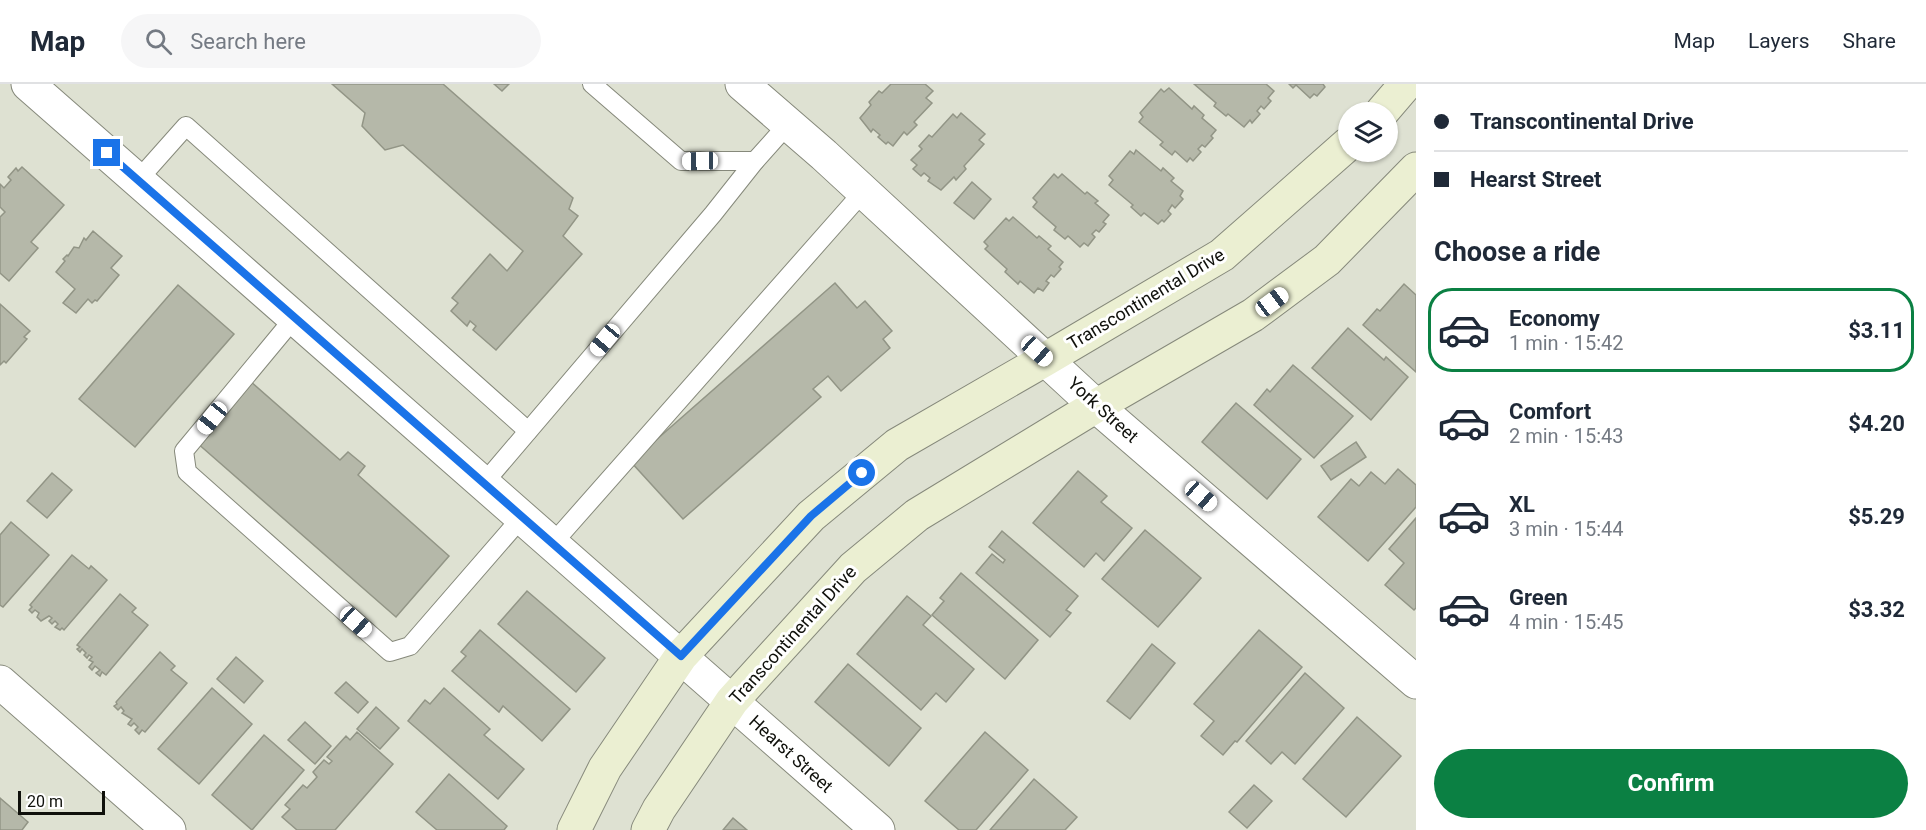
<!DOCTYPE html>
<html lang="en">
<head>
<meta charset="utf-8">
<style>
  :root { --surface:#fff; --page:#f6f6f7; --text:#1f2937; --muted:#747a83; --line:#e0e1e3; --accent:#0b8043 }
  body { margin:0; font-family:Roboto,sans-serif; background:var(--page); color:var(--text); height:100vh; display:flex; flex-direction:column; font-size:22px; white-space:nowrap }
  * { box-sizing:border-box; margin:0 }
  p { font-size:20px; color:var(--muted) }
  .icon { flex:none; width:33px; height:33px; fill:none; stroke:currentColor; stroke-width:2; stroke-linecap:round; stroke-linejoin:round }
  .map { position:relative; flex:1; overflow:hidden }
  .side { display:flex; flex-direction:column; background:var(--surface); width:510px }
  .side>* { flex:none }
  .banner { display:grid; align-content:center; height:132px; padding:0 18px; background:var(--surface) }
  .tools { position:absolute; left:1338px; top:18px; display:grid; gap:12px }
  .tools a { display:grid; place-items:center; width:60px; height:60px; border-radius:50%; background:var(--surface); box-shadow:0 2px 4px #0004; font-size:30px }
  .scale { position:absolute; left:18px; bottom:15px; width:87px; box-sizing:border-box; padding-left:6px; border:3px solid #0f100b; border-top:0; font-size:16px; line-height:21px; white-space:nowrap; color:#0f100b; -webkit-text-stroke:4px #fff; paint-order:stroke }
  .end { position:absolute; width:27px; height:27px; margin:-14px; border:8px solid #1a73e8; background:#fff; box-shadow:0 0 0 3px #fff }
  .from { border-radius:50% }
  .car { position:absolute; width:18px; height:36px; margin:-18px -9px; border-radius:8px; box-shadow:0 0 4px 2px #0007; background:linear-gradient(#fff 24%,#345 0 40%,#fff 0 76%,#345 0 86%,#fff 0) }
  .banner b { display:flex; align-items:center; gap:21px; height:57px; font-size:22px }
  .banner b+b { border-top:2px solid var(--line) }
  .banner i { width:15px; height:15px; background:var(--text) }
  ul { padding:0; list-style:none }
  li { display:flex; align-items:center; gap:18px; height:84px; margin:0 12px 9px; padding:0 6px; border:3px solid transparent; border-radius:24px }
  li div { flex:1 }
  li b { display:block; font-size:22px }
  li em { font-style:normal; font-weight:700 }
  li.current { border-color:var(--accent) }
  li>.icon { width:54px; height:54px; stroke-width:1.5 }
  h2 { padding:0 18px; font-size:27px; line-height:72px }
  .cta { display:flex; gap:12px; margin-top:auto; padding:12px 18px }
  .cta a { flex:1; height:69px; border-radius:36px; background:var(--accent); color:#fff; font-size:24px; font-weight:700; line-height:69px; text-align:center }
  header { display:flex; align-items:center; gap:36px; box-sizing:border-box; height:84px; padding:0 30px; background:var(--surface); border-bottom:2px solid var(--line) }
  header strong { font-size:28px }
  nav { display:flex; gap:33px; margin-inline-start:auto; font-size:21px }
  .search { width:420px; height:54px; background:var(--page); display:flex; align-items:center; gap:15px; box-sizing:border-box; padding:0 21px; border-radius:33px; color:var(--muted); font-size:22px }
  main { display:flex; flex:1; min-height:0 }
  .map>svg:first-child { display:block }
  .building { fill:#b5b8a9; stroke:#929586; stroke-width:1.5 }
  .lines { fill:none; stroke-linecap:round; stroke-linejoin:round }
  .lane-casing { stroke:#86897b; stroke-width:20 }
  .street-casing { stroke:#86897b; stroke-width:35 }
  .secondary-casing { stroke:#86897b; stroke-width:35 }
  .lane { stroke:#fff; stroke-width:18 }
  .street { stroke:#fff; stroke-width:33 }
  .secondary { stroke:#ebefd2; stroke-width:33 }
  .route { stroke:#1a73e8; stroke-width:8 }
  .labels { text-anchor:middle; stroke-width:6; stroke-linejoin:round; paint-order:stroke }
  .street-label { font-size:18px; fill:#0f100b; stroke:#fff }
</style>
</head>
<body>
<header>
<strong>Map</strong>
<div class="search"><svg class="icon" aria-label="search" viewBox="0 0 24 24"><circle cx="10" cy="10" r="6"/><path d="M15 15l6 6"/></svg>Search here</div>
<nav><a>Map</a><a>Layers</a><a>Share</a></nav>
</header>
<main>
<div class="map">
<svg width="1416" height="746" viewBox="0 0 1416 746">
  <rect width="100%" height="100%" fill="#dee1d2"/>
  <g class="building">
    <polygon points="332,0 443,0 573,114 569,125 578,132 563,152 582,170 496,266 473,246 476,242 470,237 467,242 451,227 458,219 452,214 490,170 507,187 523,167 403,61 385,66 362,42 365,29"/>
    <polygon points="494,0 509,0 502,7"/>
    <polygon points="891,0 925,0 933,7 926,14 932,19 914,38 917,41 907,51 904,48 893,62 888,58 886,60 878,53 880,51 873,45 871,48 860,34 871,21 869,18 879,7 882,9"/>
    <polygon points="1194,0 1266,0 1274,7 1268,14 1271,17 1264,25 1261,22 1257,27 1260,30 1252,39 1250,36 1244,43 1228,30 1226,32 1214,22 1216,19"/>
    <polygon points="1289,0 1323,0 1325,3 1317,12 1314,10 1310,14 1296,1 1293,4"/>
    <polygon points="1169,4 1192,25 1194,22 1204,31 1202,34 1216,46 1211,52 1213,54 1205,63 1202,61 1198,65 1201,68 1193,77 1190,74 1187,78 1175,67 1172,71 1160,61 1163,58 1139,38 1143,33 1140,29 1161,5 1164,8"/>
    <polygon points="961,29 985,50 979,56 984,60 964,82 966,85 956,96 954,93 941,106 928,97 930,94 924,89 921,92 913,85 917,81 911,76 922,65 919,62 929,51 932,53 953,30 957,34"/>
    <polygon points="1136,66 1161,87 1163,84 1174,94 1171,97 1183,107 1180,112 1183,115 1175,124 1172,121 1168,127 1171,130 1164,138 1162,136 1158,140 1144,129 1141,132 1131,123 1133,121 1109,101 1113,96 1109,92 1130,67 1134,70"/>
    <polygon points="22,83 64,121 31,158 38,164 9,197 0,189 0,133 5,128 0,123 0,100 4,104 11,96 8,93 16,84 18,87"/>
    <polygon points="1054,90 1058,94 1062,90 1085,110 1087,108 1098,117 1095,119 1109,131 1103,138 1106,140 1099,148 1096,146 1092,150 1095,153 1088,162 1084,159 1080,163 1068,152 1065,155 1054,146 1056,143 1033,123 1037,118 1033,114"/>
    <polygon points="972,98 991,115 974,135 954,119"/>
    <polygon points="1013,133 1037,154 1039,152 1051,162 1048,165 1063,178 1059,183 1061,185 1054,193 1051,191 1046,197 1049,199 1043,207 1038,204 1034,209 1020,197 1018,200 1005,188 1007,185 985,165 988,162 984,158 1006,134 1009,137"/>
    <polygon points="93,147 122,172 111,184 119,191 97,217 95,216 92,219 88,215 76,229 63,219 75,205 56,188 65,177 63,175 67,171 68,172 74,163 79,164 84,154 86,156"/>
    <polygon points="835,199 857,224 865,217 892,247 883,255 890,264 841,307 828,292 813,305 821,313 683,435 631,378"/>
    <polygon points="1404,200 1416,211 1416,288 1363,241 1377,225 1380,227"/>
    <polygon points="178,201 234,250 135,363 79,315"/>
    <polygon points="0,220 30,247 24,253 27,255 6,279 4,277 0,281"/>
    <polygon points="1348,244 1384,276 1386,273 1408,293 1371,336 1312,284"/>
    <polygon points="1293,281 1353,332 1314,374 1254,321 1267,305 1270,308"/>
    <polygon points="250,297 340,376 348,368 365,382 358,391 449,472 396,533 196,358"/>
    <polygon points="1236,319 1301,375 1267,415 1202,358"/>
    <polygon points="1356,358 1366,373 1331,396 1321,382"/>
    <polygon points="1398,385 1416,401 1416,423 1368,477 1318,433 1351,395 1359,402 1371,388 1385,400"/>
    <polygon points="1078,387 1107,412 1101,418 1132,444 1104,477 1096,469 1084,483 1033,439"/>
    <polygon points="52,389 72,406 47,434 27,417"/>
    <polygon points="1416,434 1416,524 1414,526 1385,501 1404,479 1389,465"/>
    <polygon points="11,438 49,471 3,523 0,521 0,451"/>
    <polygon points="1145,446 1201,494 1158,543 1102,495"/>
    <polygon points="1002,447 1078,512 1066,526 1071,529 1050,553 976,489 992,470 1003,479 1005,476 989,463"/>
    <polygon points="72,471 89,485 91,482 107,496 64,546 62,544 60,546 55,543 58,540 55,537 52,540 49,537 52,534 49,532 41,537 37,533 39,529 35,526 32,529 29,526 32,523 30,521"/>
    <polygon points="961,489 1038,556 1005,595 932,531 944,517 940,514"/>
    <polygon points="527,507 605,574 576,608 498,540"/>
    <polygon points="120,510 136,524 132,528 148,541 106,591 102,588 100,592 96,589 100,586 95,582 92,586 89,583 93,578 89,576 92,573 89,571 87,574 84,571 86,569 82,565 80,568 77,565 80,563 77,561"/>
    <polygon points="907,512 931,532 923,541 974,585 946,618 936,609 921,626 857,570"/>
    <polygon points="480,546 570,625 542,657 503,622 499,628 452,587 466,572 461,568"/>
    <polygon points="1259,546 1302,583 1237,658 1235,657 1223,671 1201,652 1214,637 1194,620"/>
    <polygon points="1152,560 1175,579 1130,635 1107,617"/>
    <polygon points="160,568 175,582 171,586 187,599 145,648 142,646 139,650 135,646 138,643 134,639 131,642 128,640 132,635 122,629 124,627 121,623 118,626 114,622 117,620 116,618"/>
    <polygon points="236,573 263,597 244,619 217,595"/>
    <polygon points="848,580 921,644 889,682 815,618"/>
    <polygon points="1305,589 1344,624 1295,680 1282,668 1271,680 1246,657"/>
    <polygon points="346,598 368,618 358,629 335,609"/>
    <polygon points="212,604 252,640 199,700 158,665"/>
    <polygon points="444,604 490,645 484,651 524,685 498,715 408,637 425,616 430,620"/>
    <polygon points="376,623 399,644 380,665 357,645"/>
    <polygon points="1357,633 1401,672 1346,733 1303,695"/>
    <polygon points="305,638 331,662 315,680 288,656"/>
    <polygon points="357,648 393,680 335,746 297,746 282,733 290,725 285,721 303,701 307,704 317,693 313,688 324,676 329,680 332,677 327,673 346,652 350,656"/>
    <polygon points="985,648 1028,686 976,746 959,746 925,717"/>
    <polygon points="264,651 304,686 252,746 212,711"/>
    <polygon points="449,690 507,742 504,746 437,746 416,728"/>
    <polygon points="1034,695 1077,733 1065,746 990,746"/>
    <polygon points="1254,701 1272,717 1247,744 1229,728"/>
    <polygon points="0,714 28,738 22,746 0,746"/>
    <polygon points="733,734 747,746 723,746"/>
  </g>
  <g class="lines">
    <g class="lane-casing">
      <g id="lane">
        <polyline points="592,0 681,77 755,77 788,40"/>
        <polyline points="138,96 186,42 528,347"/>
        <polyline points="295,233 184,367 187,388 390,568 410,562 522,433"/>
        <polyline points="484,399 713,130 755,77"/>
        <polyline points="553,459 863,108"/>
      </g>
    </g>
    <g class="street-casing">
      <g id="street">
        <polyline points="28,0 878,746"/>
        <polyline points="742,0 824,71 1096,322 1416,598"/>
        <polyline points="0,598 169,746"/>
      </g>
    </g>
    <g class="secondary-casing">
      <g id="secondary">
        <polyline points="1382,28 1406,0"/>
        <polyline points="574,746 605,684 681,572 811,432 897,361 1046,275 1222,171 1348,60"/>
        <polyline points="648,746 659,725 732,617 853,484 917,431 1096,322 1253,231 1327,176 1416,85"/>
      </g>
    </g>
    <use href="#lane" class="lane"/>
    <use href="#street" class="street"/>
    <use href="#secondary" class="secondary"/>
  </g>
  <g class="lines">
    <polyline class="route" points="107,69 681,572 811,432 862,389"/>
  </g>
  <g class="labels">
    <g class="street-label">
      <text transform="translate(1146 215) rotate(-31)" y="6">Transcontinental Drive</text>
      <text transform="translate(1103 326) rotate(42)" y="6">York Street</text>
      <text transform="translate(793 551) rotate(-48)" y="6">Transcontinental Drive</text>
      <text transform="translate(791 670) rotate(42)" y="6">Hearst Street</text>
    </g>
  </g>
</svg>
<div class="tools">
<a><svg class="icon" aria-label="layers" viewBox="0 0 24 24"><path d="M12 4l9 5-9 5-9-5zM3 14l9 5 9-5"/></svg></a>
</div>
<div class="scale">20 m</div>
<i class="end from" style="left:862px;top:389px"></i>
<i class="end" style="left:107px;top:69px"></i>
<i class="car" style="left:700px;top:77px;rotate:269deg"></i>
<i class="car" style="left:1272px;top:218px;rotate:53deg"></i>
<i class="car" style="left:605px;top:256px;rotate:220deg"></i>
<i class="car" style="left:1037px;top:267px;rotate:132deg"></i>
<i class="car" style="left:212px;top:334px;rotate:219deg"></i>
<i class="car" style="left:1201px;top:412px;rotate:131deg"></i>
<i class="car" style="left:356px;top:538px;rotate:132deg"></i>
</div>
<section class="side">
<div class="banner">
<b><i class="from"></i>Transcontinental Drive</b>
<b><i></i>Hearst Street</b>
</div>
<h2>Choose a ride</h2>
<ul>
<li class="current"><svg class="icon" aria-label="car" viewBox="0 0 24 24"><path d="M5 17H2v-5l4-1 3-4h7l3 4 3 1v5h-3M9 17h6M6 11h13"/><circle cx="7" cy="17" r="2"/><circle cx="17" cy="17" r="2"/></svg><div><b>Economy</b><p>1 min · 15:42</p></div><em>$3.11</em></li>
<li><svg class="icon" aria-label="car" viewBox="0 0 24 24"><path d="M5 17H2v-5l4-1 3-4h7l3 4 3 1v5h-3M9 17h6M6 11h13"/><circle cx="7" cy="17" r="2"/><circle cx="17" cy="17" r="2"/></svg><div><b>Comfort</b><p>2 min · 15:43</p></div><em>$4.20</em></li>
<li><svg class="icon" aria-label="car" viewBox="0 0 24 24"><path d="M5 17H2v-5l4-1 3-4h7l3 4 3 1v5h-3M9 17h6M6 11h13"/><circle cx="7" cy="17" r="2"/><circle cx="17" cy="17" r="2"/></svg><div><b>XL</b><p>3 min · 15:44</p></div><em>$5.29</em></li>
<li><svg class="icon" aria-label="car" viewBox="0 0 24 24"><path d="M5 17H2v-5l4-1 3-4h7l3 4 3 1v5h-3M9 17h6M6 11h13"/><circle cx="7" cy="17" r="2"/><circle cx="17" cy="17" r="2"/></svg><div><b>Green</b><p>4 min · 15:45</p></div><em>$3.32</em></li>
</ul>
<div class="cta"><a>Confirm</a></div>
</section>
</main>
</body>
</html>
